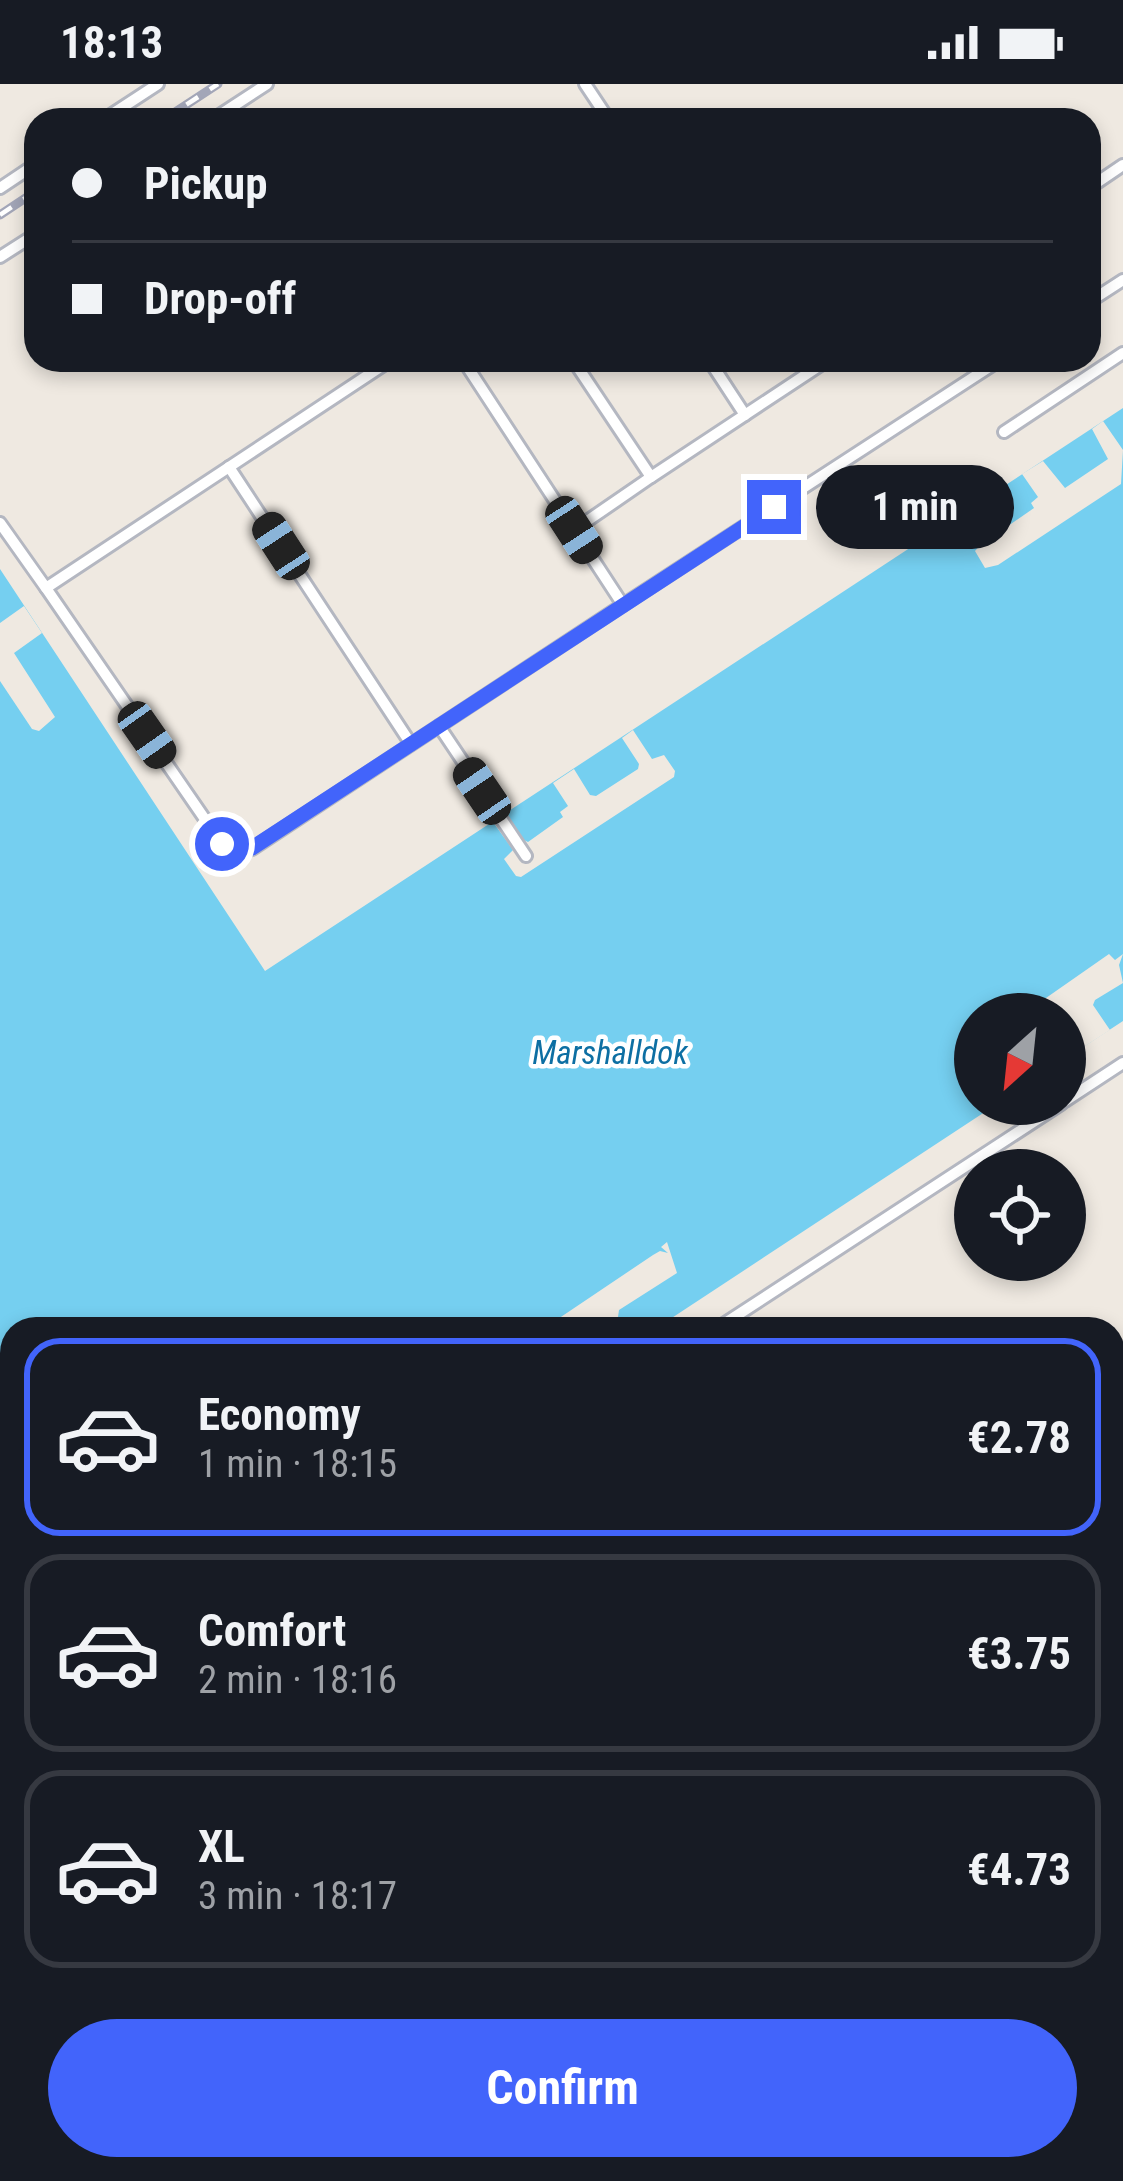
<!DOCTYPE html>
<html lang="en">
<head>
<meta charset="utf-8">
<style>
  :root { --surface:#171b24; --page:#242831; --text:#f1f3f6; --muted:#9ea1a6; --line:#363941; --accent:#4264fb }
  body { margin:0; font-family:"Roboto Condensed",sans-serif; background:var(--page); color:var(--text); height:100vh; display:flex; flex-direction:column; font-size:45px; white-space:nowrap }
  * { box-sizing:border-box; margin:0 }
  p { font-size:39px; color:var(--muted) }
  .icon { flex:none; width:66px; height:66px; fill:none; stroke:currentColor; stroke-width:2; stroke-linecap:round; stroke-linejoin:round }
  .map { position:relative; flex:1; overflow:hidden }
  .side { position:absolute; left:0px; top:1233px; width:1125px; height:864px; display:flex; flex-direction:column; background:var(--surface); border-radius:36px 36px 0 0; box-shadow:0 6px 18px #0003 }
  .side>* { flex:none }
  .guide { position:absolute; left:24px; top:24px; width:1077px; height:264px; border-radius:36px; box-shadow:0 6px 18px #0003; display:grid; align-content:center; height:264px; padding:0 48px; background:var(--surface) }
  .needle { width:78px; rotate:207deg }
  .controls { position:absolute; left:954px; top:909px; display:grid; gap:24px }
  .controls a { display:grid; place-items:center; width:132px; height:132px; border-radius:50%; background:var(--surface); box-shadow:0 6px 18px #0003; font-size:60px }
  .end { position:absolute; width:54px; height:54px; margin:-27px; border:15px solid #4264fb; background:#fff; box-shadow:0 0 0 6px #fff }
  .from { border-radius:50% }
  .bubble { position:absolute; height:84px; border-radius:42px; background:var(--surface); box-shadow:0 6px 18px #0003; font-size:39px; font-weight:700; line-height:84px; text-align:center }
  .car { position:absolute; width:36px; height:72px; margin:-36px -18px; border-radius:15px; box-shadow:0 0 9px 3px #0007; background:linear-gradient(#222 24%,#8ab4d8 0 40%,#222 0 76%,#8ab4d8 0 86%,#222 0) }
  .guide b { display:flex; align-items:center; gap:42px; height:114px; font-size:45px }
  .guide b+b { border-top:3px solid var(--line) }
  .guide i { width:30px; height:30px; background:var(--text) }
  ul { padding:21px 0 0; list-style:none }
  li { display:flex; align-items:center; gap:36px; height:198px; margin:0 24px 18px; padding:0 24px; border:6px solid var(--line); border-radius:36px }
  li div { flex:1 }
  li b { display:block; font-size:45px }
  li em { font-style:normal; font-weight:700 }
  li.active { border-color:var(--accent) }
  li>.icon { width:108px; height:108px; stroke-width:1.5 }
  .primary-button { display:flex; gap:24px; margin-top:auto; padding:24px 48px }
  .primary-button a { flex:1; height:138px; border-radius:72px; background:var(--accent); color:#fff; font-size:48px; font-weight:700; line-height:138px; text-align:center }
  .status { display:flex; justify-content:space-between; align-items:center; height:84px; padding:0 60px; background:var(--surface); direction:ltr }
  .status svg { height:33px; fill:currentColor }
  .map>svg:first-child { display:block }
  .water { fill:#75cff0 }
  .pier { fill:#efe9e1 }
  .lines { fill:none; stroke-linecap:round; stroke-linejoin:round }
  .lane-casing { stroke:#b4b7c1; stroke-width:16 }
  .lane { stroke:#fff; stroke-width:10 }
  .rail-casing { stroke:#a3a6b8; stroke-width:9 }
  .rail { stroke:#fff; stroke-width:4.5; stroke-dasharray:14; stroke-linecap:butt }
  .route { stroke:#4264fb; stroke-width:15 }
  .labels { text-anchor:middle; stroke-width:9; stroke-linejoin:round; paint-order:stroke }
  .water-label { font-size:33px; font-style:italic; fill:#0d6fa3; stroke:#fff }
</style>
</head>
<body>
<div class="status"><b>18:13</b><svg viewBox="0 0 49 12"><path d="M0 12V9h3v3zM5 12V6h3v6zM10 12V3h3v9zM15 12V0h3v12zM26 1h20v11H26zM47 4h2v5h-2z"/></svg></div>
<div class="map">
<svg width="1123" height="2097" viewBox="0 0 1123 2097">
  <rect width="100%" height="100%" fill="#efe9e1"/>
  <polygon class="water" points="1123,324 1123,937 1065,975 1065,930 975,930 975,1020 997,1020 655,1245 12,1245 12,1972 0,1980 0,485 265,887"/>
  <g class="pier">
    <polygon points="1103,337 1123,366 1121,400 998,481 985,484 975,467 983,458 964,429 975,421 992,447 998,449 1034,424 1031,419 1038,413 1022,390 1043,377 1065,404 1108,375 1092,345"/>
    <polygon points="24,522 42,549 14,569 55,633 39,647 32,645 0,597 0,539"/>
    <polygon points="633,646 652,675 664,671 675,687 674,693 521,793 516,792 504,775 513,766 493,738 506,730 522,755 528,758 563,733 560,728 568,722 553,699 574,685 590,711 596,712 638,685 639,680 622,654"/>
    <polygon points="1109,870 1115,876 1123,870 1119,881 1123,899 1095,916 1093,921 1110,946 1076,968 1065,951 1065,930 1023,930"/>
    <polygon points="667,1158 677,1189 619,1226 618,1233 625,1245 543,1245 653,1171 660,1167 668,1169 661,1163"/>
  </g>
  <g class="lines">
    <g class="lane-casing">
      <g id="lane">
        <polyline points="585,0 609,36"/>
        <polyline points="103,36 158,0"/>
        <polyline points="212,36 267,0"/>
        <polyline points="0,104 36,80"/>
        <polyline points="1089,104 1123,81"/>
        <polyline points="0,173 36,150"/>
        <polyline points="1089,218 1123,196"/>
        <polyline points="463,276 623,521 1000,276"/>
        <polyline points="573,276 651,393 574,446"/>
        <polyline points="709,276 745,331"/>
        <polyline points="1004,348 1123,269"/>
        <polyline points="229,383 411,660"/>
        <polyline points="651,393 828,276"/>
        <polyline points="0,439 46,504 391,276"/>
        <polyline points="46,504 222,760 241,768 252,765 623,521"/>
        <polyline points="439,642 526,772"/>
        <polyline points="1065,1017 1123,979"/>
        <polyline points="716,1245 1061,1020"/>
        <polyline points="1113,1462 1123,1456"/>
        <polyline points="1113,1629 1123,1645"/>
        <polyline points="1113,1891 1123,1885"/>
        <polyline points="0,2051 12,2043"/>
        <polyline points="283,2085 291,2097"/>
        <polyline points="666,2085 674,2097"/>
        <polyline points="1056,2085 1064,2097"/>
        <polyline points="149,2097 167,2085"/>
        <polyline points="335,2097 353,2085"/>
        <polyline points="797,2097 816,2085"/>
      </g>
    </g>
    <use href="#lane" class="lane"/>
    <g class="rail-casing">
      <g id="rail">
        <polyline points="163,36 218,0"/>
        <polyline points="0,131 36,107"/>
      </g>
    </g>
    <use href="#rail" class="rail"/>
  </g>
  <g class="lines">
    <polyline class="route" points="222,760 241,768 252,764 774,423"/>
  </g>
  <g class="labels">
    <g class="water-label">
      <text x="610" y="980">Marshalldok</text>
    </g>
  </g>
</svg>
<div class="controls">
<a><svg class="needle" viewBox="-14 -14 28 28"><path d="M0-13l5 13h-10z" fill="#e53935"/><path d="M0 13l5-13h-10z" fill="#9ea1a6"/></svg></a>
<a><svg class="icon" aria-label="locate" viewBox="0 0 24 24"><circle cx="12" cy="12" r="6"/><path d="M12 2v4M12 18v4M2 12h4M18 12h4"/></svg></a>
</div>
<i class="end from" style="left:222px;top:760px"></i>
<i class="end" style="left:774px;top:423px"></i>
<div class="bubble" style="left:816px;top:381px;width:198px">1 min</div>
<i class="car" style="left:574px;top:446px;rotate:147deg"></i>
<i class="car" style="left:281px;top:462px;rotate:327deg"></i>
<i class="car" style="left:147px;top:651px;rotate:145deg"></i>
<i class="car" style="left:482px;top:707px;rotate:326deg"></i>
<div class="guide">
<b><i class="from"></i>Pickup</b>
<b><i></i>Drop-off</b>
</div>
<section class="side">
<ul>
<li class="active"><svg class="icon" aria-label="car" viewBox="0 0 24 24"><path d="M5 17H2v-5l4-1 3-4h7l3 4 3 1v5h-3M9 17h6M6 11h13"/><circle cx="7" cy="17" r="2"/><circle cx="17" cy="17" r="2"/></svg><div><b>Economy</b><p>1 min · 18:15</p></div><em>€2.78</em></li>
<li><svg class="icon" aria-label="car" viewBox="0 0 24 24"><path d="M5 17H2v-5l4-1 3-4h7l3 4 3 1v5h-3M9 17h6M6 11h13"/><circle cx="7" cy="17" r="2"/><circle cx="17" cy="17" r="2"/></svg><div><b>Comfort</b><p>2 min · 18:16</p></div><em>€3.75</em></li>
<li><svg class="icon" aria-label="car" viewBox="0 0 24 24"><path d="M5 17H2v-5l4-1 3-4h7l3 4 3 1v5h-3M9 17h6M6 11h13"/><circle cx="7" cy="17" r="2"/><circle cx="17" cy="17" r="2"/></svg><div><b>XL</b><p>3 min · 18:17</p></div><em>€4.73</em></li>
</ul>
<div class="primary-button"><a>Confirm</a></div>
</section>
</div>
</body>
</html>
